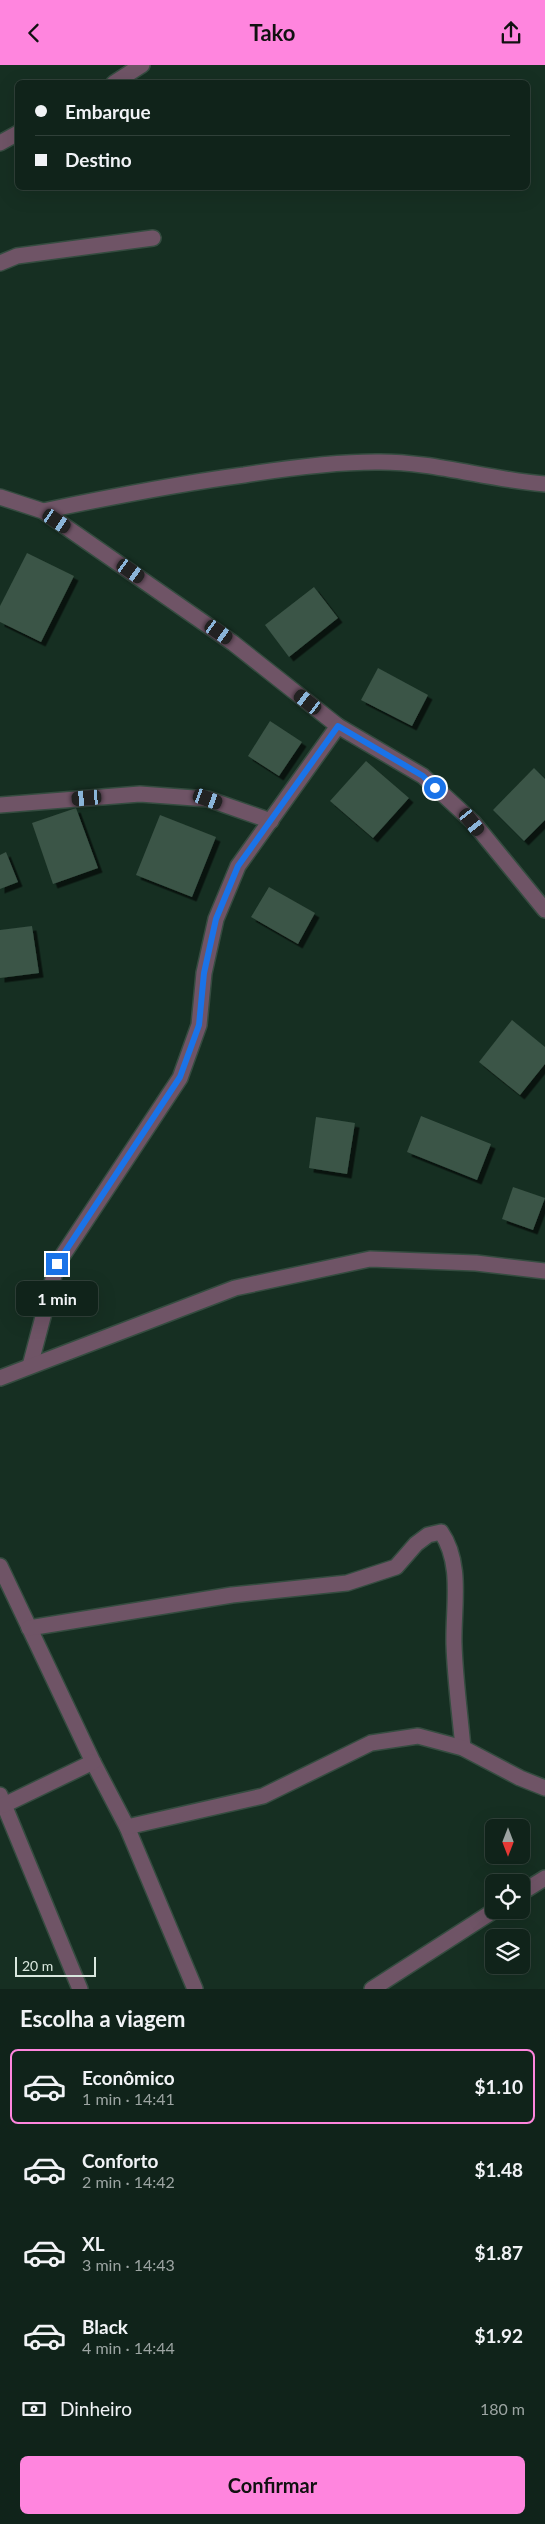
<!DOCTYPE html>
<html lang="pt">
<head>
<meta charset="utf-8">
<style>
  :root { --surface:#10231a; --page:#192b23; --text:#f1f3f6; --muted:#9ca4a2; --line:#304039; --accent:#ff85de }
  body { margin:0; font-family:Lato,sans-serif; background:var(--page); color:var(--text); height:100vh; display:flex; flex-direction:column; font-size:19px; white-space:nowrap }
  * { box-sizing:border-box; margin:0 }
  p { font-size:16px; color:var(--muted) }
  .icon { flex:none; width:28px; height:28px; fill:none; stroke:currentColor; stroke-width:2; stroke-linecap:round; stroke-linejoin:round }
  .map { position:relative; height:1924px; overflow:hidden }
  .details { display:flex; flex-direction:column; background:var(--surface); flex:1 }
  .details>* { flex:none }
  .banner { position:absolute; left:15px; top:15px; width:515px; height:110px; border-radius:8px; box-shadow:0 5px 20px #0002,0 0 0 1px var(--line); display:grid; align-content:center; height:110px; padding:0 20px; background:var(--surface) }
  .needle { width:32px; rotate:180deg }
  .controls { position:absolute; left:485px; top:1754px; display:grid; gap:10px }
  .controls a { display:grid; place-items:center; width:45px; height:45px; border-radius:8px; background:var(--surface); box-shadow:0 5px 20px #0002,0 0 0 1px var(--line); font-size:25px }
  .scale { position:absolute; left:15px; bottom:12px; width:81px; box-sizing:border-box; padding-left:5px; border:2px solid #d9e7de; border-top:0; font-size:14px; line-height:18px; white-space:nowrap; color:#d9e7de; -webkit-text-stroke:4px #162f22; paint-order:stroke }
  .end { position:absolute; width:22px; height:22px; margin:-11px; border:6px solid #1a73e8; background:#fff; box-shadow:0 0 0 2px #fff }
  .from { border-radius:50% }
  .bubble { position:absolute; height:35px; border-radius:8px; background:var(--surface); box-shadow:0 5px 20px #0002,0 0 0 1px var(--line); font-size:16px; font-weight:700; line-height:35px; text-align:center }
  .car { position:absolute; width:15px; height:30px; margin:-15px -8px; border-radius:6px; box-shadow:0 0 4px 1px #0007; background:linear-gradient(#222 24%,#8ab4d8 0 40%,#222 0 76%,#8ab4d8 0 86%,#222 0) }
  .banner b { display:flex; align-items:center; gap:18px; height:48px; font-size:19px }
  .banner b+b { border-top:1px solid var(--line) }
  .banner i { width:12px; height:12px; background:var(--text) }
  ul { padding:0; list-style:none }
  li { display:flex; align-items:center; gap:15px; height:75px; margin:0 10px 8px; padding:0 10px; border:2px solid transparent; border-radius:8px }
  li div { flex:1 }
  li b { display:block; font-size:19px }
  li em { font-style:normal; font-weight:700 }
  li.active { border-color:var(--accent) }
  li>.icon { width:45px; height:45px; stroke-width:1.5 }
  h2 { padding:0 20px; font-size:22px; line-height:60px }
  .pay { display:flex; align-items:center; gap:12px; height:55px; padding:0 20px; font-size:19px }
  .pay p { margin-inline-start:auto }
  .button { display:flex; gap:10px; margin-top:auto; padding:10px 20px }
  .button a { flex:1; height:58px; border-radius:8px; background:var(--accent); color:#111; font-size:20px; font-weight:700; line-height:58px; text-align:center }
  header { display:flex; justify-content:space-between; align-items:center; height:65px; padding:0 20px; background:var(--accent); color:#111; font-size:22px; font-weight:700 }
  .map>svg:first-child { display:block }
  .building { fill:#3b5446; filter:url(#shadow) }
  .lines { fill:none; stroke-linecap:round; stroke-linejoin:round }
  .minor-casing { stroke:#354c40; stroke-width:18 }
  .minor { stroke:#6f5466; stroke-width:15 }
  .route { stroke:#1a73e8; stroke-width:6 }
</style>
</head>
<body>
<header><svg class="icon" aria-label="back" viewBox="0 0 24 24"><path d="M15 5l-7 7 7 7"/></svg>Tako<svg class="icon" aria-label="share" viewBox="0 0 24 24"><path d="M12 15V3M7 8l5-5 5 5M5 13v7h14v-7"/></svg></header>
<div class="map">
<svg width="545" height="1924" viewBox="0 0 545 1924">
  <defs>
    <filter id="shadow"><feDropShadow dx="4.5" dy="4.5" stdDeviation="0" flood-color="#0009"/></filter>
  </defs>
  <rect width="100%" height="100%" fill="#162f22"/>
  <g class="building">
    <polygon points="27,488 74,511 41,577 0,557 0,541"/>
    <polygon points="314,522 338,553 289,592 265,560"/>
    <polygon points="378,603 428,630 412,661 361,635"/>
    <polygon points="270,656 302,677 279,711 248,691"/>
    <polygon points="366,696 409,733 373,773 330,736"/>
    <polygon points="534,703 545,714 545,755 524,776 493,745"/>
    <polygon points="76,743 98,803 53,819 32,758"/>
    <polygon points="160,750 216,772 192,832 136,810"/>
    <polygon points="6,787 18,817 0,824 0,790"/>
    <polygon points="269,822 315,848 298,879 251,852"/>
    <polygon points="32,861 39,908 0,913 0,865"/>
    <polygon points="512,955 545,982 545,999 520,1030 479,997"/>
    <polygon points="421,1051 491,1079 477,1115 407,1087"/>
    <polygon points="316,1052 355,1058 347,1109 309,1103"/>
    <polygon points="513,1122 545,1133 533,1165 502,1154"/>
  </g>
  <g class="lines">
    <g class="minor-casing">
      <g id="minor">
        <polyline points="114,18 142,0"/>
        <polyline points="0,78 18,68"/>
        <polyline points="0,198 17,191 153,173"/>
        <polyline points="0,432 43,446 233,578 338,661 423,711 473,757 545,845"/>
        <path d="M43,446C110,432 176,419 244,410C288,403 332,397 376,397C433,396 489,415 545,419"/>
        <polyline points="0,740 140,729 208,734 271,756"/>
        <polyline points="30,1301 57,1199 180,1013 199,960 204,908 216,854 238,801 338,661"/>
        <polyline points="0,1313 235,1223 370,1194 476,1198 545,1206"/>
        <polyline points="0,1501 93,1697 127,1762 195,1924"/>
        <path d="M29,1563L232,1530L347,1518L396,1502L416,1479L428,1470L441,1467C463,1499 453,1542 454,1579C455,1614 460,1649 463,1683"/>
        <polyline points="0,1730 80,1924"/>
        <polyline points="4,1740 93,1697"/>
        <polyline points="127,1762 263,1731 371,1678 418,1671 463,1683 520,1713 545,1723"/>
        <polyline points="521,1828 545,1813"/>
        <polyline points="372,1924 495,1845"/>
      </g>
    </g>
    <use href="#minor" class="minor"/>
  </g>
  <g class="lines">
    <polyline class="route" points="57,1199 180,1012 199,960 204,908 216,854 238,801 338,661 423,711 435,723"/>
  </g>
</svg>
<div class="controls">
<a><svg class="needle" viewBox="-14 -14 28 28"><path d="M0-13l5 13h-10z" fill="#e53935"/><path d="M0 13l5-13h-10z" fill="#9ca4a2"/></svg></a>
<a><svg class="icon" aria-label="locate" viewBox="0 0 24 24"><circle cx="12" cy="12" r="6"/><path d="M12 2v4M12 18v4M2 12h4M18 12h4"/></svg></a>
<a><svg class="icon" aria-label="layers" viewBox="0 0 24 24"><path d="M12 4l9 5-9 5-9-5zM3 14l9 5 9-5"/></svg></a>
</div>
<div class="scale">20 m</div>
<i class="end from" style="left:435px;top:723px"></i>
<i class="end" style="left:57px;top:1199px"></i>
<div class="bubble" style="left:16px;top:1216px;width:82px">1 min</div>
<i class="car" style="left:57px;top:456px;rotate:124deg"></i>
<i class="car" style="left:131px;top:506px;rotate:125deg"></i>
<i class="car" style="left:219px;top:567px;rotate:125deg"></i>
<i class="car" style="left:308px;top:637px;rotate:308deg"></i>
<i class="car" style="left:87px;top:733px;rotate:265deg"></i>
<i class="car" style="left:208px;top:734px;rotate:110deg"></i>
<i class="car" style="left:472px;top:757px;rotate:142deg"></i>
<div class="banner">
<b><i class="from"></i>Embarque</b>
<b><i></i>Destino</b>
</div>
</div>
<section class="details">
<h2>Escolha a viagem</h2>
<ul>
<li class="active"><svg class="icon" aria-label="car" viewBox="0 0 24 24"><path d="M5 17H2v-5l4-1 3-4h7l3 4 3 1v5h-3M9 17h6M6 11h13"/><circle cx="7" cy="17" r="2"/><circle cx="17" cy="17" r="2"/></svg><div><b>Econômico</b><p>1 min · 14:41</p></div><em>$1.10</em></li>
<li><svg class="icon" aria-label="car" viewBox="0 0 24 24"><path d="M5 17H2v-5l4-1 3-4h7l3 4 3 1v5h-3M9 17h6M6 11h13"/><circle cx="7" cy="17" r="2"/><circle cx="17" cy="17" r="2"/></svg><div><b>Conforto</b><p>2 min · 14:42</p></div><em>$1.48</em></li>
<li><svg class="icon" aria-label="car" viewBox="0 0 24 24"><path d="M5 17H2v-5l4-1 3-4h7l3 4 3 1v5h-3M9 17h6M6 11h13"/><circle cx="7" cy="17" r="2"/><circle cx="17" cy="17" r="2"/></svg><div><b>XL</b><p>3 min · 14:43</p></div><em>$1.87</em></li>
<li><svg class="icon" aria-label="car" viewBox="0 0 24 24"><path d="M5 17H2v-5l4-1 3-4h7l3 4 3 1v5h-3M9 17h6M6 11h13"/><circle cx="7" cy="17" r="2"/><circle cx="17" cy="17" r="2"/></svg><div><b>Black</b><p>4 min · 14:44</p></div><em>$1.92</em></li>
</ul>
<div class="pay"><svg class="icon" aria-label="cash" viewBox="0 0 24 24"><path d="M3 7h18v10H3z"/><circle cx="12" cy="12" r="2"/></svg>Dinheiro<p>180 m</p></div>
<div class="button"><a>Confirmar</a></div>
</section>
</body>
</html>
